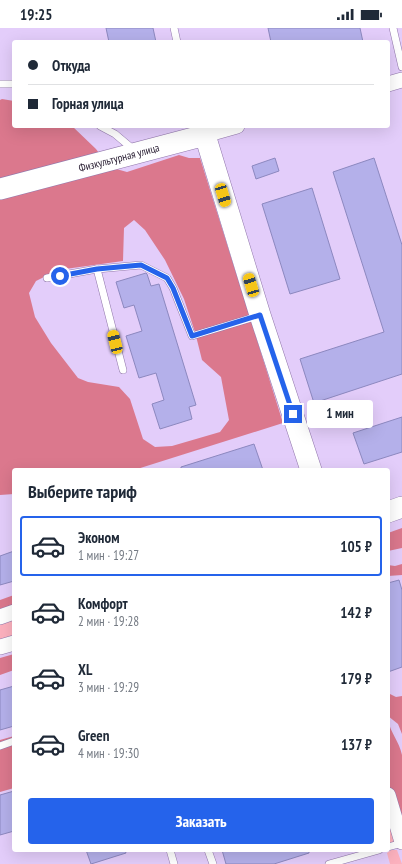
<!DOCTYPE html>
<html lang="ru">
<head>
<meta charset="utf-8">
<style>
  :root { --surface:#fff; --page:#f2f2f3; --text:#1f2937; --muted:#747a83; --line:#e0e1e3; --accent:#2563eb }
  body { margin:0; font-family:"PT Sans Narrow",sans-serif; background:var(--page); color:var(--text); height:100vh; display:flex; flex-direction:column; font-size:15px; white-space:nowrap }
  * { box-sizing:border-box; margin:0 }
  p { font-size:13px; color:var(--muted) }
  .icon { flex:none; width:22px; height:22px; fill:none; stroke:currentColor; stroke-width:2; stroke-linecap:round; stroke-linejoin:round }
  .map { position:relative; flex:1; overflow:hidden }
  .panel { position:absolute; left:12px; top:440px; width:378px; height:384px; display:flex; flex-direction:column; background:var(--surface); border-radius:4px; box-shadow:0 4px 16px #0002 }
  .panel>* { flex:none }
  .guide { position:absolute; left:12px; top:12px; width:378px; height:88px; border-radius:4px; box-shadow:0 4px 16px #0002; display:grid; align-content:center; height:88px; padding:0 16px; background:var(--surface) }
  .end { position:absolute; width:18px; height:18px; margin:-9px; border:5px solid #2563eb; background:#fff; box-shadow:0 0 0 2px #fff }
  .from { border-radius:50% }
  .bubble { position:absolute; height:28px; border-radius:4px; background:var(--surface); box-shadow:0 4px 16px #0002; font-size:13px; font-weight:800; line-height:28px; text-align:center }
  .car { position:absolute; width:12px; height:24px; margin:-12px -6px; border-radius:5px; box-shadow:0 0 3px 1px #0007; background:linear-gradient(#f5c518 24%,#345 0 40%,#f5c518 0 76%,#345 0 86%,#f5c518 0) }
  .guide b { display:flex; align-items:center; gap:14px; height:38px; font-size:15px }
  .guide b+b { border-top:1px solid var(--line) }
  .guide i { width:10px; height:10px; background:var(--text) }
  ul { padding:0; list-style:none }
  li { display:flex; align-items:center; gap:12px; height:60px; margin:0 8px 6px; padding:0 8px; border:2px solid transparent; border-radius:4px }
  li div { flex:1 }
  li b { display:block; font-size:15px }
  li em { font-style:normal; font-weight:800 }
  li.selected { border-color:var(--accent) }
  li>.icon { width:36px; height:36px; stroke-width:1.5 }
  h2 { padding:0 16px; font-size:18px; line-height:48px }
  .button { display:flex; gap:8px; margin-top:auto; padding:8px 16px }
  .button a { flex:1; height:46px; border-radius:4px; background:var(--accent); color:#fff; font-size:16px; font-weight:800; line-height:46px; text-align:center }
  .status { display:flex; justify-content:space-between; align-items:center; height:28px; padding:0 20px; background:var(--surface); direction:ltr }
  .status svg { height:11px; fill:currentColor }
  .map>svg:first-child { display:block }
  .green { fill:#fcb1be }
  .forest { fill:#db788d; fill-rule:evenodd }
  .building { fill:#b4b0ea; stroke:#8c88bf }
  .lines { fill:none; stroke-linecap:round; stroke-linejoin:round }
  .lane-casing { stroke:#9278ac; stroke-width:8 }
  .street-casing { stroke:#9278ac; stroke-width:16 }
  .secondary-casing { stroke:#9278ac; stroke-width:22 }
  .lane { stroke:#fff; stroke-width:7 }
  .street { stroke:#fff; stroke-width:15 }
  .secondary { stroke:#fff; stroke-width:21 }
  .route { stroke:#2563eb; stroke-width:5 }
  .labels { text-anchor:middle; stroke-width:3; stroke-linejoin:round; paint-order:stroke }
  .street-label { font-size:11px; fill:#23182d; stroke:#edddff }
</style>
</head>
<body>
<div class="status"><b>19:25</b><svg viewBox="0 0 49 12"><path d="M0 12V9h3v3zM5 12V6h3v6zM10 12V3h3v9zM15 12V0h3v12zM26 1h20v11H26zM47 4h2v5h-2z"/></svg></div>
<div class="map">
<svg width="402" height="836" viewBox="0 0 402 836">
  <rect width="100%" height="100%" fill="#e3cdfa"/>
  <g class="green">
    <polygon points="14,591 14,608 0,612 0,595"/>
    <polygon points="388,790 395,815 388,817"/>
    <polygon points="391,822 397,822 402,836 390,836 387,825"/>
  </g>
  <g class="forest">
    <path d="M2,71L14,73V98H72L96,121L109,139L127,144L179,127L189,130H200L283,395L134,442H14V466L0,467V72ZM134,192L145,202L165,232L184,271L195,304L202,332L221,349L229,392L220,404L172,418L155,419L143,411L130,371L119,359L88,354L78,350L51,315L35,289L29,265L36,253L58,242L123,233L124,200Z"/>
    <polygon points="402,500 402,520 388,523 388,505"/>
    <polygon points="402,536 402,547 388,548 388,537 395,538"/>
    <polygon points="14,567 14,580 0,585 0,572"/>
    <polygon points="14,626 14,642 0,647 0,630"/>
    <polygon points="388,665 396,669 402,668 402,706 398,696 388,688"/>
    <path d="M388,692C391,706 399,713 402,727V804L388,760Z"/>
    <polygon points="14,708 14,760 0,764 0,712"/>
  </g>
  <g class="building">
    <polygon points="106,0 153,0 156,14 109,14"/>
    <polygon points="268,0 360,0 363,14 271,14"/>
    <polygon points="275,130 279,143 256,151 252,138"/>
    <polygon points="374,130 402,217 402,346 314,375 300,331 384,304 333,144"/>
    <polygon points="312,160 340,251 290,266 262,176"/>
    <polygon points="146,245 147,246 151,258 159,256 196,377 189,379 192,391 160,401 152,376 164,372 156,345 139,350 126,308 142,303 134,277 124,280 116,254"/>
    <polygon points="402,389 402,424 364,436 353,405"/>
    <polygon points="254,416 263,442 181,442 181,439"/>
    <polygon points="14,523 14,553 0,557 0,528"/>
    <polygon points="399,552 402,562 402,639 388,644 388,555"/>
    <polygon points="14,658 14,698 0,702 0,662"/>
    <polygon points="14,763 14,803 0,807 0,767"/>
    <polygon points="86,822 125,822 126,825 91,836"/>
    <polygon points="222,822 309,822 309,825 274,836 226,836"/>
  </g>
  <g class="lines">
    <g class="lane-casing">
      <g id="lane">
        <polyline points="174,0 177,14"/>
        <polyline points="393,0 402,39"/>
        <polyline points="0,56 14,56"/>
        <polyline points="100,98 115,106 134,122"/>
        <polyline points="97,241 123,342"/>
        <polyline points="47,250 97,241 141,237 167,250 173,260 192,308 258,288"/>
        <polyline points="0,718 14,713"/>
        <polyline points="388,819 402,815"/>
        <polyline points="170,822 174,836"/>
        <polyline points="208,822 213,836"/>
        <polyline points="329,836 379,822"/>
      </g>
    </g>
    <g class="street-casing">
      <g id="street">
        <polyline points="388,56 402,52"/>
        <polyline points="205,107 237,98"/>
        <polyline points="0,589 14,584"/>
        <polyline points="0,619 14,615"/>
        <polyline points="388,767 402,814"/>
      </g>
    </g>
    <g class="secondary-casing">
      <g id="secondary">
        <path id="s1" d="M0,161L205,107L260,287L311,442"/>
        <polyline points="388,484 402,479"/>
      </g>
    </g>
    <use href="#lane" class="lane"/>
    <use href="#street" class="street"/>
    <use href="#secondary" class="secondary"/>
  </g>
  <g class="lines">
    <polyline class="route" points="60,248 97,241 141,237 167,250 173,260 192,308 260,287 293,386"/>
  </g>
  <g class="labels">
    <g class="street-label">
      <text dy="4" stroke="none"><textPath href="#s1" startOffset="123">Физкультурная улица</textPath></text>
    </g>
  </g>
</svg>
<i class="end from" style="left:60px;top:248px"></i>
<i class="end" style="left:293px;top:386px"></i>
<div class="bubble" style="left:307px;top:372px;width:66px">1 мин</div>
<i class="car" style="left:223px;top:167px;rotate:163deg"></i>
<i class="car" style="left:251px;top:257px;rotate:343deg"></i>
<i class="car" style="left:115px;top:314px;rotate:346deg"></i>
<div class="guide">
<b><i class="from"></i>Откуда</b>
<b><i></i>Горная улица</b>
</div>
<section class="panel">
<h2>Выберите тариф</h2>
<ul>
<li class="selected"><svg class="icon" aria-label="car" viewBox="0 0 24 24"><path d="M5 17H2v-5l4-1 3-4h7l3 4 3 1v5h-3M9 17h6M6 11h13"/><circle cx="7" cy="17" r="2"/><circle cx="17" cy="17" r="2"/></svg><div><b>Эконом</b><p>1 мин · 19:27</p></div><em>105 ₽</em></li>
<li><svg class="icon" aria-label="car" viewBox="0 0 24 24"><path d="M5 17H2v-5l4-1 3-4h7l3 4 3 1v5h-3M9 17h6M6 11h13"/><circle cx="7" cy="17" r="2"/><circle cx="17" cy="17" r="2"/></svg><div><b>Комфорт</b><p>2 мин · 19:28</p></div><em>142 ₽</em></li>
<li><svg class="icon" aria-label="car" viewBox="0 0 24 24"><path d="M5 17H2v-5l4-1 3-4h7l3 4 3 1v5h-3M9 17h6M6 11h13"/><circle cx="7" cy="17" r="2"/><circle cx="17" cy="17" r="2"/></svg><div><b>XL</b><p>3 мин · 19:29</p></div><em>179 ₽</em></li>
<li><svg class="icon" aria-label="car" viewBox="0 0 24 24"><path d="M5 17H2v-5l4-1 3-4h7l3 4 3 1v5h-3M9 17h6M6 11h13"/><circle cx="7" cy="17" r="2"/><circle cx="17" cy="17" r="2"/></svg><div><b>Green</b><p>4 мин · 19:30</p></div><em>137 ₽</em></li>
</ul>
<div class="button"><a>Заказать</a></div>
</section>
</div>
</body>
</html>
